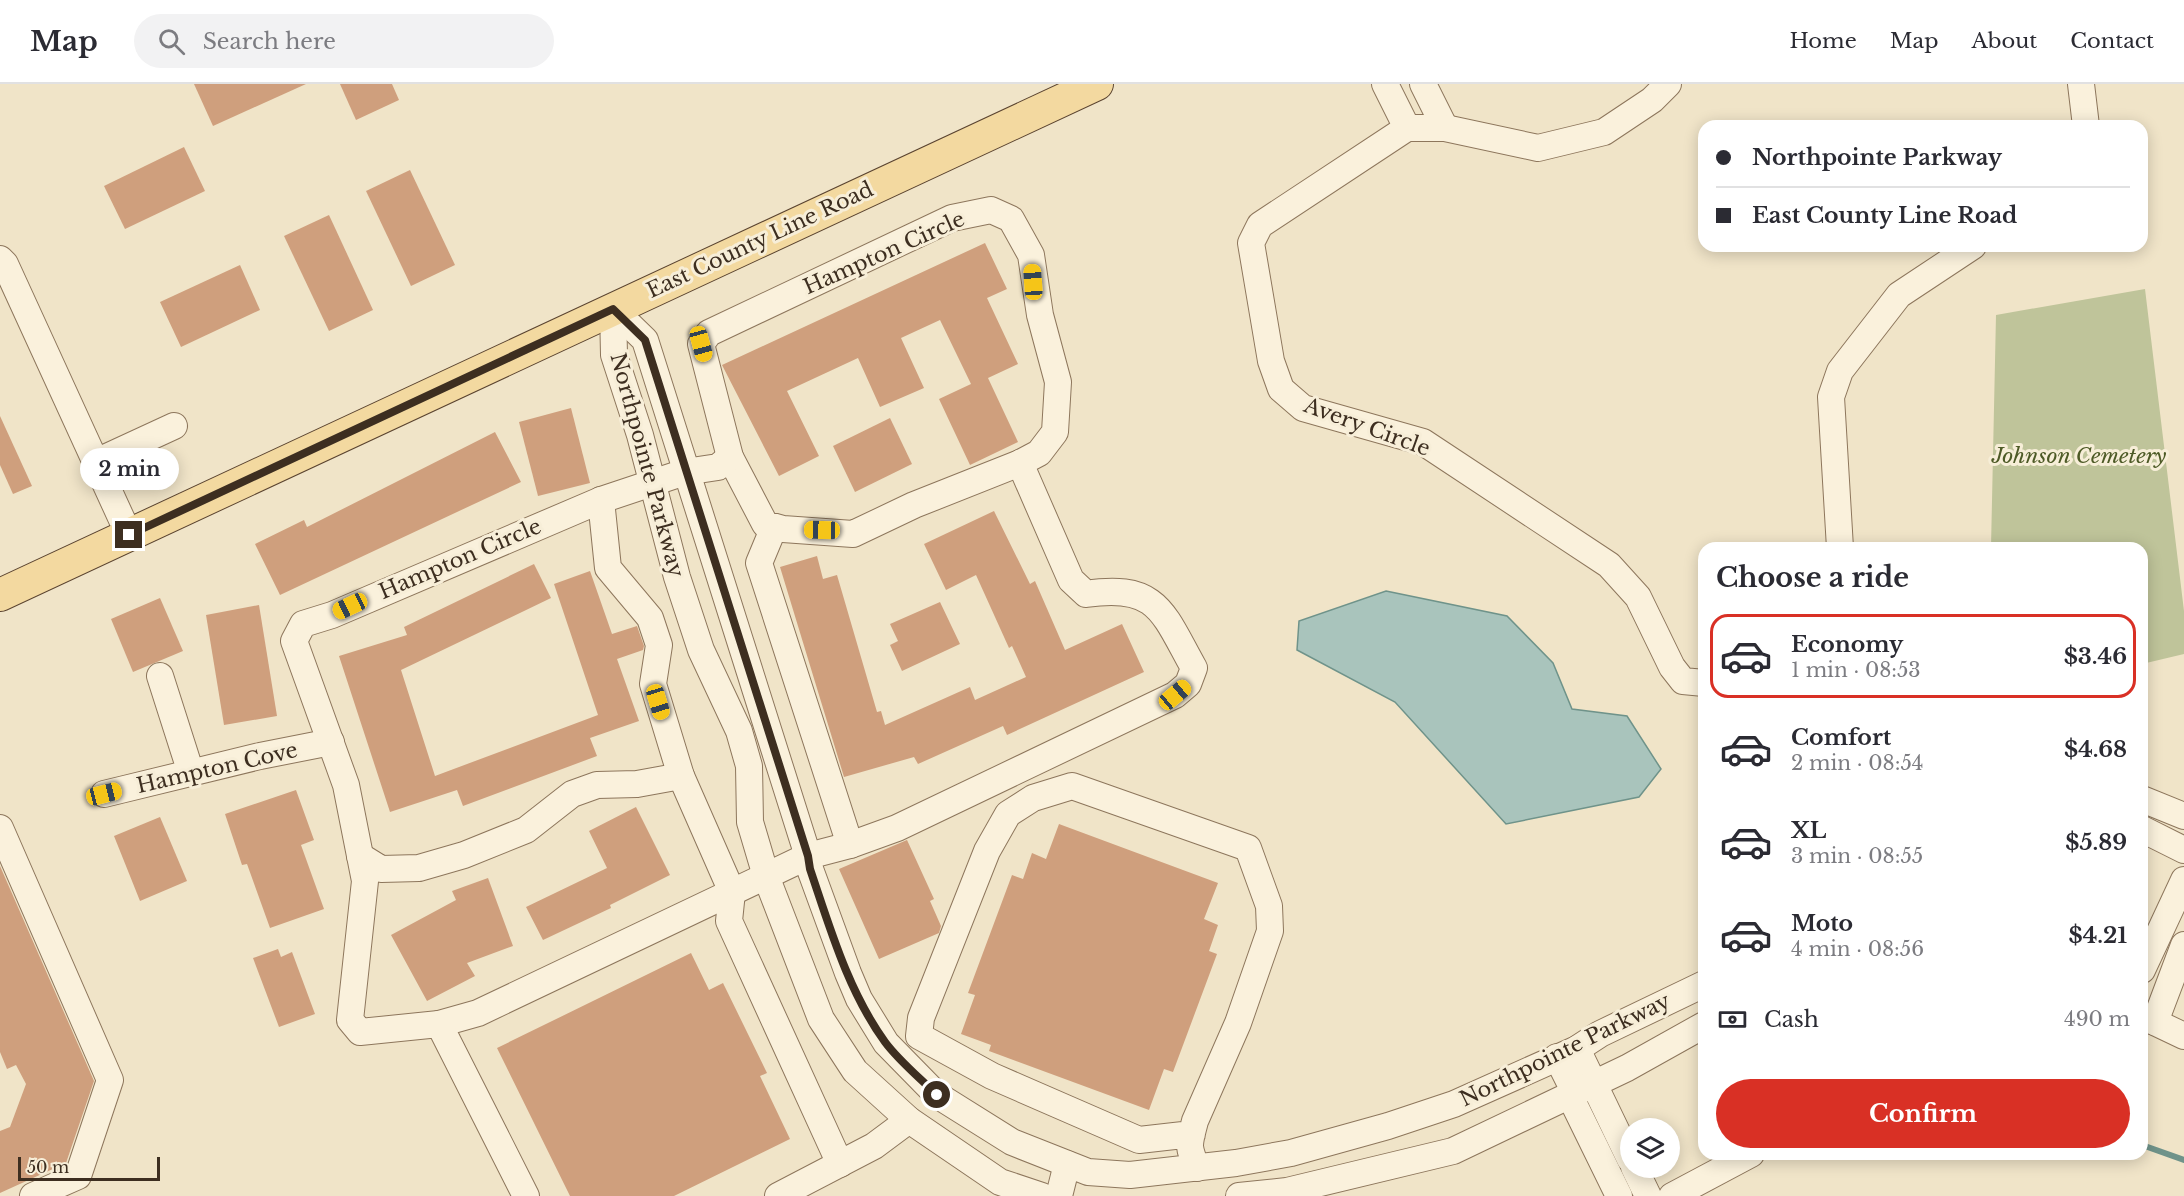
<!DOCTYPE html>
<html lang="en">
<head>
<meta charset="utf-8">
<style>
  :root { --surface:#fff; --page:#f2f2f3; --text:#2b2b33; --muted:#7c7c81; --line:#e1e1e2; --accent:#d93025 }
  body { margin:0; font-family:"Libre Baskerville",serif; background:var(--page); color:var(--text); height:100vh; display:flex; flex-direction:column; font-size:22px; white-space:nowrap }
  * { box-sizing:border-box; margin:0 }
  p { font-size:20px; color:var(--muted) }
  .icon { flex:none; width:33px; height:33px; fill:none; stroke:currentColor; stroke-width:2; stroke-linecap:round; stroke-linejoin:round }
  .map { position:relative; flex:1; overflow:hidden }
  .drawer { position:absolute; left:1698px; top:458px; width:450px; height:618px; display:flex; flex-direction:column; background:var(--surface); border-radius:18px; box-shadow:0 3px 15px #0003 }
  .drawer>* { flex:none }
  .hud { position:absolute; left:1698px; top:36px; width:450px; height:132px; border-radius:18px; box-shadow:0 3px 15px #0003; display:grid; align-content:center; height:132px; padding:0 18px; background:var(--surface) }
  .tools { position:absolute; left:1620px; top:1034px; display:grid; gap:12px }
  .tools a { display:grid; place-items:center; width:60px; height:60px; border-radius:50%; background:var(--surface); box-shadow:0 3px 15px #0003; font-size:30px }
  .scale { position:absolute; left:18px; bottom:15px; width:142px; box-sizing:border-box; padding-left:6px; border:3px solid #3d2e20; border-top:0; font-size:16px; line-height:21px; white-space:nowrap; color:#3d2e20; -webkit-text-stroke:4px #f7eed8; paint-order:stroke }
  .end { position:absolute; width:27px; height:27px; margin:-14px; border:8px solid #3d2e20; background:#fff; box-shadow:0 0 0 3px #fff }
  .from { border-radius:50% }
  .bubble { position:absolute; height:42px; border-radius:21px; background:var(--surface); box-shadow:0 3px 15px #0003; font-size:20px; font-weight:700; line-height:42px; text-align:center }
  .car { position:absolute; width:18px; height:36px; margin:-18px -9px; border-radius:8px; box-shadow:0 0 4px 2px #0007; background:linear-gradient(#f5c518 24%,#345 0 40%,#f5c518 0 76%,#345 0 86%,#f5c518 0) }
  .hud b { display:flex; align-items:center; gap:21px; height:57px; font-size:22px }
  .hud b+b { border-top:2px solid var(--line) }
  .hud i { width:15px; height:15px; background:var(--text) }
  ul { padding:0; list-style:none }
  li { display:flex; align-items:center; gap:18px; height:84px; margin:0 12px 9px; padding:0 6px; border:3px solid transparent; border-radius:18px }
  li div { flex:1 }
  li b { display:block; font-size:22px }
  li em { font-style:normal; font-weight:700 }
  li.current { border-color:var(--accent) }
  li>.icon { width:54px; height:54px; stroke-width:1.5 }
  h2 { padding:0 18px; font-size:27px; line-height:72px }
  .pay { display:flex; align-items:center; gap:15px; height:66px; padding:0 18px; font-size:22px }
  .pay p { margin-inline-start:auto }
  .button { display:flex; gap:12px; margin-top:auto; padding:12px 18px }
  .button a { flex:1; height:69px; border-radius:36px; background:var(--accent); color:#fff; font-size:24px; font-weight:700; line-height:69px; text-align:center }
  header { display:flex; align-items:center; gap:36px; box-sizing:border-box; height:84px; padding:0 30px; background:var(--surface); border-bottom:2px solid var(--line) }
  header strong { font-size:28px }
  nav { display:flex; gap:33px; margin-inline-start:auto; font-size:21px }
  .search { width:420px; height:54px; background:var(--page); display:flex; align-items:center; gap:15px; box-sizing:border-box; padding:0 21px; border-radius:33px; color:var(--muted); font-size:22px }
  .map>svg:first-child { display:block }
  .cemetery { fill:#bfc49a }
  .water { fill:#a9c4bc; stroke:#6f938a; stroke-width:1.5 }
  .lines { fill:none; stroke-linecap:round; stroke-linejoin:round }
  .stream { stroke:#6f938a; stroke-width:6 }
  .building { fill:#cf9f7d }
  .minor-casing { stroke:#8d765c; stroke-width:28 }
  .major-casing { stroke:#5b4430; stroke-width:34 }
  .minor { stroke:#faf1dc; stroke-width:26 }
  .major { stroke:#f3d9a0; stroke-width:32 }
  .route { stroke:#3d2e20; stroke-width:8 }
  .labels { text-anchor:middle; stroke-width:6; stroke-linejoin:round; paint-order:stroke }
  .street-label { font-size:21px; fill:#3d2e20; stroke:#f7eed8 }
  .park-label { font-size:21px; font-style:italic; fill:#4d5a26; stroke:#f7eed8 }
</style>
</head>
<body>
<header>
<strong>Map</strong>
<div class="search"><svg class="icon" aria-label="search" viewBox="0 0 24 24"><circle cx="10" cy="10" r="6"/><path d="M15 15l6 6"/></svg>Search here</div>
<nav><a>Home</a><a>Map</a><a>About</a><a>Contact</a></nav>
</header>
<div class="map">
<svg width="2184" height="1112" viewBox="0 0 2184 1112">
  <rect width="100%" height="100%" fill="#f0e4c8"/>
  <polygon class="cemetery" points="2145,205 2184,527 2184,570 2142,580 2142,464 1991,463 1996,231"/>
  <polygon class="water" points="1386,507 1507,532 1553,579 1572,625 1627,632 1661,685 1639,713 1506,740 1395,618 1297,566 1299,537"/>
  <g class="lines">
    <polyline class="stream" points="2142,1061 2184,1076"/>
  </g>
  <g class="building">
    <polygon points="194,0 306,0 213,42"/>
    <polygon points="340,0 392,0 399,16 356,36"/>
    <polygon points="184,63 205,107 125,145 104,102"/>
    <polygon points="410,86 455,181 411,202 366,107"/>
    <polygon points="329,131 373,226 329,247 284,152"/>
    <polygon points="985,159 1007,205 987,214 1018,280 988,294 1018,358 970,381 939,315 971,300 940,236 901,254 924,304 880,323 858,274 787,307 819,372 779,392 722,281"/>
    <polygon points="240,181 260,226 181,263 160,218"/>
    <polygon points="571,324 590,399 538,412 519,338"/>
    <polygon points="0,332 32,402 13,410 0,381"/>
    <polygon points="890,334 912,380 855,408 833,362"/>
    <polygon points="495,348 521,398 280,511 255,460 304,436 307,443"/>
    <polygon points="994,427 1030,500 1035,497 1065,566 1122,540 1144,588 1007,651 1003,642 918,680 914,673 844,693 780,483 817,472 823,495 837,491 877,628 881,627 885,641 970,603 975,616 1026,593 1012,562 1009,564 976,491 946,506 924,460"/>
    <polygon points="534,480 551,514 401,586 435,692 598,631 554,500 590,487 612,550 637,542 644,562 643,566 617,575 639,637 590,654 597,672 463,722 457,706 390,728 339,572 407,551 404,543"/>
    <polygon points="160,514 183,567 133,588 111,535"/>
    <polygon points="940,518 960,560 902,587 890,561 898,557 890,540"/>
    <polygon points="259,521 277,632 224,641 206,531"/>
    <polygon points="296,706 314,756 301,761 324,825 270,844 247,780 242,781 225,730"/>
    <polygon points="636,723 670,791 610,821 611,824 543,856 526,823 607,784 589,747"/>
    <polygon points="160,733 187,797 140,817 114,752"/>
    <polygon points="1059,740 1218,799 1204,835 1218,841 1209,867 1217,870 1173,988 1164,985 1149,1026 989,967 991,961 961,950 975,911 968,909 1012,791 1023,795 1032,769 1046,775"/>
    <polygon points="907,756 934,815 930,817 941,842 939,849 879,875 839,785"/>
    <polygon points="0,782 94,997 66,1079 0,1109 0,1047 10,1043 26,1000 16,981 7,985 0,968"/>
    <polygon points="488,794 513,862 467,879 475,892 427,917 391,851 456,816 452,807"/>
    <polygon points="278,865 281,873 292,868 315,930 279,943 253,874"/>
    <polygon points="691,869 709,906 723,899 767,989 760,992 790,1055 674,1112 570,1112 497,964"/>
  </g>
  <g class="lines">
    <g class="minor-casing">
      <g id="minor">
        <polyline points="1385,0 1407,44"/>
        <polyline points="1423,0 1445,44"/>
        <polyline points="1668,0 1652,16 1604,48 1538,64 1445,44 1407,44 1260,141 1251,159 1271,277 1281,305 1303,324 1423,358 1609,481 1638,513 1672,583 1683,597 1704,599"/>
        <polyline points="2081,0 2086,42"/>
        <polygon points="991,126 1011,135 1031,171 1040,231 1058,298 1055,348 1039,369 1020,379 914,421 853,450 783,445 765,440 730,373 701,260 709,249 952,134"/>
        <polyline points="0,175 5,180 129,451"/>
        <polyline points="613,225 645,256 808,772 810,785 848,889 859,915 886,959 937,1011 1012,1058 1088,1088 1130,1091 1236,1079 1291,1069 1388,1042 1454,1020 1577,965 1600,950 1704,900"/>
        <polyline points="613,225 614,271 640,351 677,493 701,566 739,647 749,682 750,738 766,792 821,935 855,987 909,1036 1000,1098 1042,1112"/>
        <polyline points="96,378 174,342"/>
        <polyline points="601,416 608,484 650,534 659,561 653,600 681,692 732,808 729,837 840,1080"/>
        <polyline points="774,443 759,479 850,761"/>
        <polyline points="1840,464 1831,313 1840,287 1899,211 1973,162"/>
        <polyline points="160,592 191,689"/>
        <polyline points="104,710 260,672 331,658"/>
        <polyline points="2142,715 2184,732"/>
        <polyline points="0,744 110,996 78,1092 33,1112"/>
        <polyline points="2142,745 2184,766"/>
        <polyline points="360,772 381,785 419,784 464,771 526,746 572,710 597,701 637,700 681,692"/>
        <polyline points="2142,886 2184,796"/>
        <polyline points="2142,932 2184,952"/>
        <polyline points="2155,938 2184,861"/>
        <path d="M439,940L478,929L808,772L850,761L897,744L1175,611L1188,600L1194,584C1163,529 1158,499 1086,510L1071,496L1020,379"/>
        <polyline points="1577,965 1630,1075"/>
        <polyline points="1557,973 1571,1001 1570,1012 1619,1112"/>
        <path d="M1192,1050L1139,1056L992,992L919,952L921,934L987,767L1008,730L1033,714L1072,702L1248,764L1269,822L1270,847L1238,939L1195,1037C1189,1061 1187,1061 1197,1084"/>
        <polyline points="1634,1083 1648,1112"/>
        <polyline points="526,1112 439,940 360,948 350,936 365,797 346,701 294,557 303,540 332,531 601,416 685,388 718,383 730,373"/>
        <polyline points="778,1112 874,1062 909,1036"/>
        <polyline points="1059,1112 1067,1080"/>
        <polyline points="1239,1112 1287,1107 1453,1067 1627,984 1704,941"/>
        <polyline points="1672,1112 1751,1070"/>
      </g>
    </g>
    <g class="major-casing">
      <polyline id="major" points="0,511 1097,0"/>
    </g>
    <use href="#minor" class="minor"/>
    <use href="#major" class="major"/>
  </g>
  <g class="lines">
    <path class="route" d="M129,451L613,225L645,256L808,772L810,785C830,844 848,907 885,958C899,977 920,994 937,1011"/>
  </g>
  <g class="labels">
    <g class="street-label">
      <text transform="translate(760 156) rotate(-25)" y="7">East County Line Road</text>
      <text transform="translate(884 169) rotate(-24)" y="7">Hampton Circle</text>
      <text transform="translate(1367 343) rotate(20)" y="7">Avery Circle</text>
      <text transform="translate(647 381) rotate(75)" y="7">Northpointe Parkway</text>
      <text transform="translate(460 475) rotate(-23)" y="7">Hampton Circle</text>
      <text transform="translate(217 684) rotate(-13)" y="7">Hampton Cove</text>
      <text transform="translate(1565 966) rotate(-26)" y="7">Northpointe Parkway</text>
    </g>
    <g class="park-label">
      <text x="2079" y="379">Johnson Cemetery</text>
    </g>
  </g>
</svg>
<div class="tools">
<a><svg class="icon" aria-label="layers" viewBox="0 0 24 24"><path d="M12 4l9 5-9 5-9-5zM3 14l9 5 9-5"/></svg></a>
</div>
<div class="scale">50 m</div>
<i class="end from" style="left:937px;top:1011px"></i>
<i class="end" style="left:129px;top:451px"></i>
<div class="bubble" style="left:80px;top:364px;width:99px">2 min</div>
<i class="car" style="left:1033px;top:198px;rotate:356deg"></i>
<i class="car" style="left:701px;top:260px;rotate:165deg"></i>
<i class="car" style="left:822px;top:446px;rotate:271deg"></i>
<i class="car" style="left:350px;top:522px;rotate:245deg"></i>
<i class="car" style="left:1175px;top:611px;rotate:50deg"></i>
<i class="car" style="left:658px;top:618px;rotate:163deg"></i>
<i class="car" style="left:104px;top:710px;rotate:76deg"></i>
<div class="hud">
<b><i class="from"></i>Northpointe Parkway</b>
<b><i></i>East County Line Road</b>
</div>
<section class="drawer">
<h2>Choose a ride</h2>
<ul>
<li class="current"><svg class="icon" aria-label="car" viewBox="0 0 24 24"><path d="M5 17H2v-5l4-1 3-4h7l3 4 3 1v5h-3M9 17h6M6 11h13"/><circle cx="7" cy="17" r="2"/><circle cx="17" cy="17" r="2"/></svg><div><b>Economy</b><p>1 min · 08:53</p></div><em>$3.46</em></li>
<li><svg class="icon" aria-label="car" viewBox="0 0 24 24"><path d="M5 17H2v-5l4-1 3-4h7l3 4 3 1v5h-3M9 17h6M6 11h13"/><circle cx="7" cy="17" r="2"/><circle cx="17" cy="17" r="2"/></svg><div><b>Comfort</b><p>2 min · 08:54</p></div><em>$4.68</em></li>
<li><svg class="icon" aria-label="car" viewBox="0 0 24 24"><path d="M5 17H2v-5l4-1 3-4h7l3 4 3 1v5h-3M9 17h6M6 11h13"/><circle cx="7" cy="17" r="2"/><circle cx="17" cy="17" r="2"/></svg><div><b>XL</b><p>3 min · 08:55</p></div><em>$5.89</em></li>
<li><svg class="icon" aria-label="car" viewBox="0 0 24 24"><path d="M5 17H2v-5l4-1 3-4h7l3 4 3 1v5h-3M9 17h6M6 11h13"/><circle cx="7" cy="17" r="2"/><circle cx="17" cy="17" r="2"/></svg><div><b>Moto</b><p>4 min · 08:56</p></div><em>$4.21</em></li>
</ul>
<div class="pay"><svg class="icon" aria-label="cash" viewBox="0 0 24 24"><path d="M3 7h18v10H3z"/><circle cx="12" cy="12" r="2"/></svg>Cash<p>490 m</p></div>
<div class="button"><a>Confirm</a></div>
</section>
</div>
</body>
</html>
